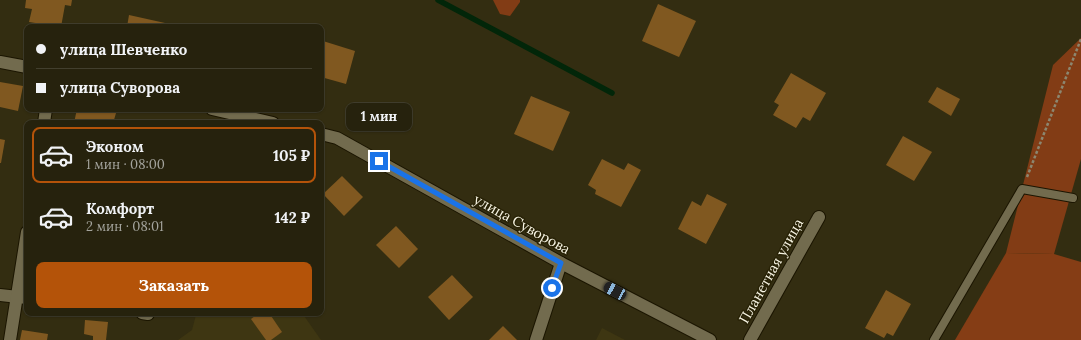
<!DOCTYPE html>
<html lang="ru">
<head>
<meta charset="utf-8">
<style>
  :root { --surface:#26220d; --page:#322f1b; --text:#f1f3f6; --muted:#a4a49d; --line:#423f2e; --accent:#b45309 }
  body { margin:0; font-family:Lora,serif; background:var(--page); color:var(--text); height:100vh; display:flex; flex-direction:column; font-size:15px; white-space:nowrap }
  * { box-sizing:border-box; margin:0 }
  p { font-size:13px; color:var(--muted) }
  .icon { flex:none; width:22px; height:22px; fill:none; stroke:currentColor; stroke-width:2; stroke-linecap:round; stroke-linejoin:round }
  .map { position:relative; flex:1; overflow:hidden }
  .panel { position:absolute; left:24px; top:120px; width:300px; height:196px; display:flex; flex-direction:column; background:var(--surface); border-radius:8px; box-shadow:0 1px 3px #0004,0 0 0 1px var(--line) }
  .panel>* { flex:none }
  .guide { position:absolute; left:24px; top:24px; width:300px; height:88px; border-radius:8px; box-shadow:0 1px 3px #0004,0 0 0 1px var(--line); display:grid; align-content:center; height:88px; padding:0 12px; background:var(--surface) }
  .end { position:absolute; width:18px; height:18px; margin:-9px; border:5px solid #1a73e8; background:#fff; box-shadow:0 0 0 2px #fff }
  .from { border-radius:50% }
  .bubble { position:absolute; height:28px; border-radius:8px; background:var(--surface); box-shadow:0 1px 3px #0004,0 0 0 1px var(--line); font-size:13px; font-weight:800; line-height:28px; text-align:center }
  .car { position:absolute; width:12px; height:24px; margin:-12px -6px; border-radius:5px; box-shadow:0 0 3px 1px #0007; background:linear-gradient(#222 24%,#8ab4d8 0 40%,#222 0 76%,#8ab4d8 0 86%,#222 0) }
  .guide b { display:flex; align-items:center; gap:14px; height:38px; font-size:15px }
  .guide b+b { border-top:1px solid var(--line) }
  .guide i { width:10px; height:10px; background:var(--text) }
  ul { padding:7px 0 0; list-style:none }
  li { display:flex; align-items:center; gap:12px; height:56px; margin:0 8px 6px; padding:0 4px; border:2px solid transparent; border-radius:8px }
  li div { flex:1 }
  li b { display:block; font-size:15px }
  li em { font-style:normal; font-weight:800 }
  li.on { border-color:var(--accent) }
  li>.icon { width:36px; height:36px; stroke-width:1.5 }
  .action { display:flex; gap:8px; margin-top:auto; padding:8px 12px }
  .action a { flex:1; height:46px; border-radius:8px; background:var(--accent); color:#fff; font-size:16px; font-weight:800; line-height:46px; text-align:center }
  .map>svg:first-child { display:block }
  .built { fill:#3e3612 }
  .green { fill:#823c15 }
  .forest { fill:#853d15 }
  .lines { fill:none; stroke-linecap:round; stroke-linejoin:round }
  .stream { stroke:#022609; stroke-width:5.5 }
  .building { fill:#805820 }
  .service-casing { stroke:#1b1500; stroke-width:10 }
  .minor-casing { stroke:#1b1500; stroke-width:14 }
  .path { stroke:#8c8770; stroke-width:2.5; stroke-dasharray:3 2; stroke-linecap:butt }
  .service { stroke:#726b4e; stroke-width:8 }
  .minor { stroke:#726b4e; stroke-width:12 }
  .route { stroke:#1a73e8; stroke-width:5 }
  .labels { text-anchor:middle; stroke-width:3; stroke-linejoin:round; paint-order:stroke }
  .street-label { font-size:14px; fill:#f8f5e4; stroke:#292307 }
</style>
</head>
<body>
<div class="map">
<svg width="1081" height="340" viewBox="0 0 1081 340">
  <rect width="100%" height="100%" fill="#332d11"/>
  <g class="built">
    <polygon points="199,313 302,313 321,340 178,340 192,330 196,315"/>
    <polygon points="602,328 625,340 596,340"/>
  </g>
  <g class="green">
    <polygon points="493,0 520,0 520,2 510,16 500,14"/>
    <polygon points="1081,38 1081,159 1054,254 1006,253 1053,65"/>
  </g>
  <polygon class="forest" points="1006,253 1054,254 1081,262 1081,340 955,340"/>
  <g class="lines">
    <polyline class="stream" points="438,0 612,93"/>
  </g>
  <g class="building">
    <polygon points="26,0 72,0 71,6 65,5 61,27 29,22 32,9 25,8"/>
    <polygon points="658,4 696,21 679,57 642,41"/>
    <polygon points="129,15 174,25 173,27 127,27"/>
    <polygon points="323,41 355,51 346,84 321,77 321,50"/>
    <polygon points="791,73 826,93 810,121 803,117 796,128 773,115 779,105 774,102"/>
    <polygon points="0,82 23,86 18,111 0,107"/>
    <polygon points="937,87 960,99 951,116 928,102"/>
    <polygon points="531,96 570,112 553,151 514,134"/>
    <polygon points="77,109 112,109 117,110 113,123 74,123"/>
    <polygon points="903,136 932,152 914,181 886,165"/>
    <polygon points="0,139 5,140 1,163 0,163"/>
    <polygon points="602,159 624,170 628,163 641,170 621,207 595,194 596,190 588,185"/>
    <polygon points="342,176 363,197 344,216 323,194"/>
    <polygon points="707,194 727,204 706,244 678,229 692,201 701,206"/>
    <polygon points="396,226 418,249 399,268 376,245"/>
    <polygon points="452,275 473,297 449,320 428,297"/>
    <polygon points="886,290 911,304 893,336 887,333 884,338 865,328"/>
    <polygon points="259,313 269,313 282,332 271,340 266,340 251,319"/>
    <polygon points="85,320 108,322 106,340 93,340 93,336 84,334"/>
    <polygon points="503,326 517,340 489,340"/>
    <polygon points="22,330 48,334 47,340 20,340"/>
  </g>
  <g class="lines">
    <g class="service-casing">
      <polyline id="service" points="934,340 1022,189 1073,198"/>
    </g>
    <g class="minor-casing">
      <g id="minor">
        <polyline points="0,62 27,67"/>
        <polyline points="212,109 273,123"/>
        <polyline points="44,123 46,109"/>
        <polyline points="321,134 337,138 561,263 710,340"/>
        <polyline points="0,295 27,298"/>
        <polyline points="142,313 148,314"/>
        <polyline points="10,340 27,232"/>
        <polyline points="536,340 561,263"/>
        <polyline points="750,340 819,217"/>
      </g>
    </g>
    <polyline class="path" points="1027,177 1081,39"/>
    <use href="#service" class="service"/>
    <use href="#minor" class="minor"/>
  </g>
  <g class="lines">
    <polyline class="route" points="379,161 561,263 552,288"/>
  </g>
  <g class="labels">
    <g class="street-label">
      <text transform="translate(522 224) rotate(29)" y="5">улица Суворова</text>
      <text transform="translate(771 271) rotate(-61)" y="5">Планетная улица</text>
    </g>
  </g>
</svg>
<i class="end from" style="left:552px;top:288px"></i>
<i class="end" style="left:379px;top:161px"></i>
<div class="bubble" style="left:346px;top:103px;width:66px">1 мин</div>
<i class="car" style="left:615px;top:291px;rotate:298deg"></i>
<div class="guide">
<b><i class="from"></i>улица Шевченко</b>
<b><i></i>улица Суворова</b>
</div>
<section class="panel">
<ul>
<li class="on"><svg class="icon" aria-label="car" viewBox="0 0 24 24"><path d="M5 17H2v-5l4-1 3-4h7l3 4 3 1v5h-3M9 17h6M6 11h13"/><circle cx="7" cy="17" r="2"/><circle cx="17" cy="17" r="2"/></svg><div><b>Эконом</b><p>1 мин · 08:00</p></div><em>105 ₽</em></li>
<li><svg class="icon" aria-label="car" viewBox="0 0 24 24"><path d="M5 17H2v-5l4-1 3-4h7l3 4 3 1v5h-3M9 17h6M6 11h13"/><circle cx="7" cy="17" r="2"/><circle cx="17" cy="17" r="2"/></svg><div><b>Комфорт</b><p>2 мин · 08:01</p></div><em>142 ₽</em></li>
</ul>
<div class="action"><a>Заказать</a></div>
</section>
</div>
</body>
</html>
